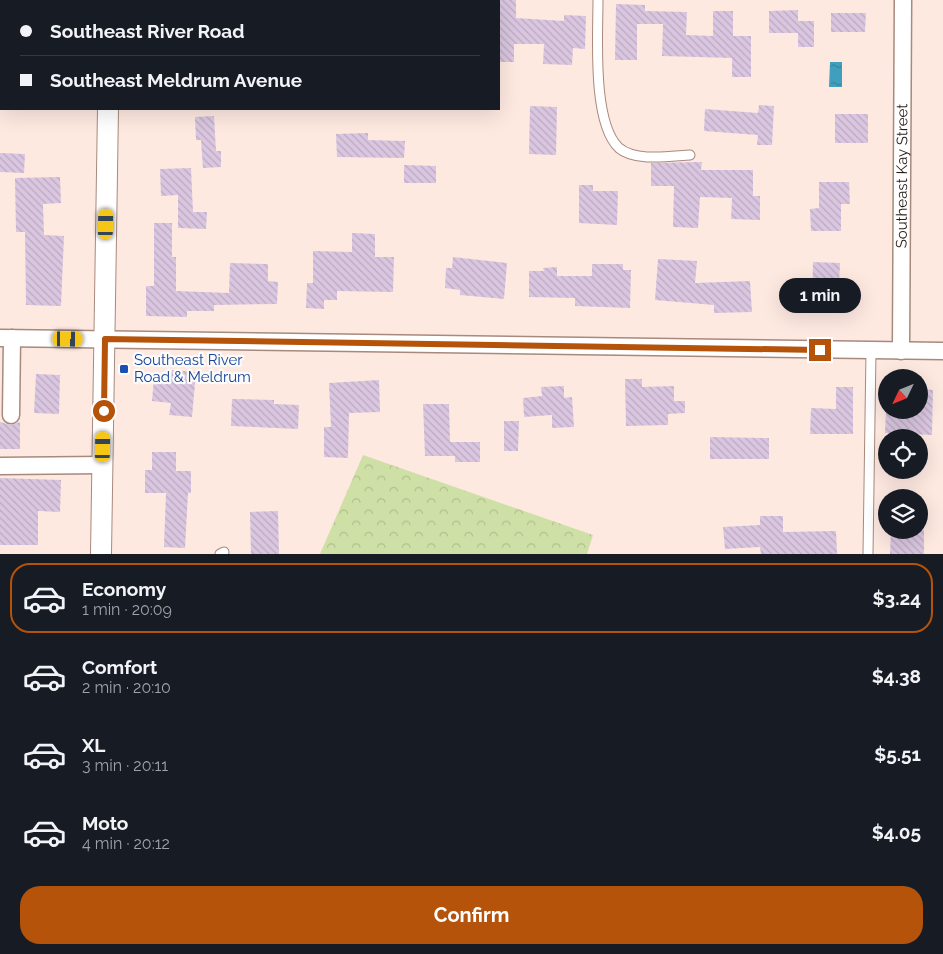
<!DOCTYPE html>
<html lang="en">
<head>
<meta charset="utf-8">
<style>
  :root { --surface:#171b24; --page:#242831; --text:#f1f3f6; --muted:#9ea1a6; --line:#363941; --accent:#b45309 }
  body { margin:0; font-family:Raleway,sans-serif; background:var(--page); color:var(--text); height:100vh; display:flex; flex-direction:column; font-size:19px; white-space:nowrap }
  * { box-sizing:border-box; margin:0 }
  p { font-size:16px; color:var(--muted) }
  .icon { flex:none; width:28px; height:28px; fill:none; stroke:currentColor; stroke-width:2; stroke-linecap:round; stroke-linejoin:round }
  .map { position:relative; height:554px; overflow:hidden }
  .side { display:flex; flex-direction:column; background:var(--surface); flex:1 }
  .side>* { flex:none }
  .top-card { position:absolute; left:0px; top:0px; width:500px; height:110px; box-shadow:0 5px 20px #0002; display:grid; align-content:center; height:110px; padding:0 20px; background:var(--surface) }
  .needle { width:32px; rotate:227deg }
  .fabs { position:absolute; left:878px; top:369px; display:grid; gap:10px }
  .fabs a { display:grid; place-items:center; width:50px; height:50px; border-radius:50%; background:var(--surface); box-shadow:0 5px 20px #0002; font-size:25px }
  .end { position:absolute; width:22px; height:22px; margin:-11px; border:6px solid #b45309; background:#fff; box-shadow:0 0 0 2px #fff }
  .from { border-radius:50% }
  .bubble { position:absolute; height:35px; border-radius:18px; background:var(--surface); box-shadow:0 5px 20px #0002; font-size:16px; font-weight:700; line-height:35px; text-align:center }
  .car { position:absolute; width:15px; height:30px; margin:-15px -8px; border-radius:6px; box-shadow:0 0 4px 1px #0007; background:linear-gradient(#f5c518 24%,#345 0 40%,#f5c518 0 76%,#345 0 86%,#f5c518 0) }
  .top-card b { display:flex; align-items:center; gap:18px; height:48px; font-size:19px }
  .top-card b+b { border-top:1px solid var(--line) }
  .top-card i { width:12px; height:12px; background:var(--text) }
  ul { padding:9px 0 0; list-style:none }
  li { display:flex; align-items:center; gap:15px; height:70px; margin:0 10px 8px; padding:0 10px; border:2px solid transparent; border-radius:20px }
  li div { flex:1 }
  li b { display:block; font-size:19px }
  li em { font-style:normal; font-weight:700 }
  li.on { border-color:var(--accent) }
  li>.icon { width:45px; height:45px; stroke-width:1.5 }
  .primary-button { display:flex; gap:10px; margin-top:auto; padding:10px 20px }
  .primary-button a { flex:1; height:58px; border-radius:20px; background:var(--accent); color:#fff; font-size:20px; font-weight:700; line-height:58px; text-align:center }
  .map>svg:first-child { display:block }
  .forest { fill:url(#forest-crowns) }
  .water { fill:url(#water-ripples) }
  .building { fill:url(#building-back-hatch) }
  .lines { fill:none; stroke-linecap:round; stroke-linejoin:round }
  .service-casing { stroke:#a7897d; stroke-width:11 }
  .minor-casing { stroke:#a7897d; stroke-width:19 }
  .tertiary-casing { stroke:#a7897d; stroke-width:22 }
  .service { stroke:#fff; stroke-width:9 }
  .minor { stroke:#fff; stroke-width:16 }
  .tertiary { stroke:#fff; stroke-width:20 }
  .route { stroke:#b45309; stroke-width:6 }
  .transit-dot { fill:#1a4fb4; stroke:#fbfbfb; stroke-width:2 }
  .labels { text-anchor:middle; stroke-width:4.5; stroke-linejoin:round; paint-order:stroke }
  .street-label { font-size:15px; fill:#251a15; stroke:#fbfbfb }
  .transit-label { font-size:15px; fill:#164399; stroke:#fbfbfb; text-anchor:start }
</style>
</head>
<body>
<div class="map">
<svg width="943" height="554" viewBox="0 0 943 554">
  <defs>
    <pattern id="forest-crowns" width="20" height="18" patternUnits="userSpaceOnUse" patternTransform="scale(1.25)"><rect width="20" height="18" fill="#cee0a6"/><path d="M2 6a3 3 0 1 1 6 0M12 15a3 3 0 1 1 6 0" fill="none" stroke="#b1c08e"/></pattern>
    <pattern id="water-ripples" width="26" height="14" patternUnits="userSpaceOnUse" patternTransform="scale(1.25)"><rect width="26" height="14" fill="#409fbe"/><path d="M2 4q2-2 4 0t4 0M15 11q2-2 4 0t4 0" fill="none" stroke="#358199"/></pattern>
    <pattern id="building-back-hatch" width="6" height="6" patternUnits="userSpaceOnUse" patternTransform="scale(1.25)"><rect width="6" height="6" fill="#dac6e0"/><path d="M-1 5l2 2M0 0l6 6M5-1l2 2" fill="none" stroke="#bbaabf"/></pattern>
  </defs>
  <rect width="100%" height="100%" fill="#fee9e1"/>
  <polygon class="forest" points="363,455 593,535 587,554 320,554"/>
  <polygon class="water" points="830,62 842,62 842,87 829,87"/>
  <g class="building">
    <polygon points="499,0 516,0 516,18 564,21 564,15 586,16 585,49 573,48 572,65 543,64 544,44 514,44 514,62 499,62"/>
    <polygon points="616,4 645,5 645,11 687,12 686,35 713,36 713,11 733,11 733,36 751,36 751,77 732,77 732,58 662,56 663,24 637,24 637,60 615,60"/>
    <polygon points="798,10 798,21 814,21 814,47 798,47 798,33 769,33 769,11"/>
    <polygon points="831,13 866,13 865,32 831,32"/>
    <polygon points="759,105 774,106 772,145 757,145 758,135 704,131 705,109 758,113"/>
    <polygon points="530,106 557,107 556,155 529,154"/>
    <rect x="835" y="114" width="33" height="29"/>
    <polygon points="214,116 216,151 221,151 221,167 203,168 201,140 196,140 195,117"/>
    <polygon points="368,133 368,140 405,141 404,158 337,157 336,134"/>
    <polygon points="0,153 25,154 24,173 0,172"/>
    <polygon points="702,162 701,170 753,170 753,196 760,196 760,220 731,219 732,198 700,197 698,228 673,227 674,186 651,186 651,163"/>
    <polygon points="404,165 436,166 436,183 404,183"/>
    <polygon points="191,168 193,212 207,212 206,229 178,228 178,195 161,196 160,169"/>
    <polygon points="60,177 61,203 43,204 44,235 64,236 61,306 26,305 25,232 16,232 15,178"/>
    <polygon points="819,182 849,182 850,204 841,204 841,231 811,231 810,209 819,208"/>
    <polygon points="579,185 593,185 593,191 618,191 617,225 579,223"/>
    <polygon points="154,223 172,223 172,257 176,257 176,291 229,293 230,263 268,264 268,281 278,282 277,304 214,305 214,311 187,311 187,317 146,316 146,286 154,286"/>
    <polygon points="352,233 375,234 375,257 394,257 393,292 337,291 337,300 324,300 324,309 306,308 307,283 313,283 313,251 352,252"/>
    <polygon points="453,257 507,263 504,299 460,295 460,290 445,288 446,268 452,268"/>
    <polygon points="658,259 697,261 695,283 750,281 752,312 714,313 714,305 655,300"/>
    <polygon points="813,262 840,263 838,306 812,304"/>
    <polygon points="592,264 623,264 623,270 631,270 630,308 575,306 575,298 529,297 529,271 544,271 543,268 557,267 557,276 592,276"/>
    <polygon points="172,370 196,372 192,417 169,415 171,403 152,401 154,378 171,379"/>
    <polygon points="36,374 60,375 59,414 34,413"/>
    <polygon points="625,379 642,379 642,387 674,386 674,401 685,401 685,413 668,414 668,425 626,426"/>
    <polygon points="379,380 380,412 349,413 348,458 324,457 324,427 331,427 329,383"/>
    <polygon points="564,386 564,398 572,397 574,427 552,428 552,415 524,417 523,398 542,396 541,387"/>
    <polygon points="836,387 853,387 853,434 810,434 811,408 836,409"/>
    <polygon points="919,389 933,390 932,435 885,433 886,410 919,410"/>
    <polygon points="232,399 274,400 274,404 299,405 298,429 231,426"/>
    <polygon points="423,404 449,404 450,442 480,442 480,462 455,462 455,456 425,456"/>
    <polygon points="504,421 519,421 518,451 504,451"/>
    <polygon points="0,422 11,425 20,422 20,449 0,449"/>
    <polygon points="710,437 769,438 769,459 710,459"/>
    <polygon points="152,452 176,452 176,471 191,471 191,493 188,493 185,548 164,547 166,493 145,493 145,470 152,470"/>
    <polygon points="0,478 61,480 60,512 38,511 38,545 0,545"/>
    <polygon points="278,511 279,554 251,554 250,512"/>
    <polygon points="760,516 783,516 783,532 836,531 837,554 761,554 760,547 725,549 723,527 760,525"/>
    <polygon points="891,530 924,530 924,554 890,554"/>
  </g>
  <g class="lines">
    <g class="service-casing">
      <g id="service">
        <path d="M598,0C598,36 592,123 619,148C635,162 671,156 690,155"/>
        <polyline points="220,554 224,552"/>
        <polyline points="868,554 871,351"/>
      </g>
    </g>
    <g class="minor-casing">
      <g id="minor">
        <polyline points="0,338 943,351"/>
        <path id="s1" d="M901,351L903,0"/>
        <polyline points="11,415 12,338"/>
        <polyline points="0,466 103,465"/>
      </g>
    </g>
    <g class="tertiary-casing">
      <g id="tertiary">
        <polyline points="109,1 109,0"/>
        <polyline points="101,554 108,109"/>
      </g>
    </g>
    <use href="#service" class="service"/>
    <use href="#minor" class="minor"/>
    <use href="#tertiary" class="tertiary"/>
  </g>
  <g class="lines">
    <polyline class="route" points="104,411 105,339 820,350"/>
  </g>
  <rect class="transit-dot" x="119" y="364" width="10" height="10" rx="2.5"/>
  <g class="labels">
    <g class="street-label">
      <text dy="5" stroke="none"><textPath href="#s1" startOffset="175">Southeast Kay Street</textPath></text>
    </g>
    <g class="transit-label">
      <text x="134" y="365">Southeast River<tspan x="134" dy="17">Road &amp; Meldrum</tspan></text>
    </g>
  </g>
</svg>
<div class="fabs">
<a><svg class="needle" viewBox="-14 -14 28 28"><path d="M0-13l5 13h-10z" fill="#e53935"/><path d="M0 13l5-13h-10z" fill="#9ea1a6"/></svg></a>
<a><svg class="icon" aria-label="locate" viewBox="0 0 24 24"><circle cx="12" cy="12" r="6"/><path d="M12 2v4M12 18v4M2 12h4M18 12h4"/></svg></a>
<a><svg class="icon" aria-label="layers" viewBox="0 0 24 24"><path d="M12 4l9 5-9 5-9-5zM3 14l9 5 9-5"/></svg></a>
</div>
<i class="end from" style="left:104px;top:411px"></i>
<i class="end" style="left:820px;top:350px"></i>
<div class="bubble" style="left:779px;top:278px;width:82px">1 min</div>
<i class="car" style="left:106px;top:224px;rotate:1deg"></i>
<i class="car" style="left:68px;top:339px;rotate:91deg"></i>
<i class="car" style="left:103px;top:447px;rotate:1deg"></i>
<div class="top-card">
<b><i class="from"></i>Southeast River Road</b>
<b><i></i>Southeast Meldrum Avenue</b>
</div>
</div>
<section class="side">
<ul>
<li class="on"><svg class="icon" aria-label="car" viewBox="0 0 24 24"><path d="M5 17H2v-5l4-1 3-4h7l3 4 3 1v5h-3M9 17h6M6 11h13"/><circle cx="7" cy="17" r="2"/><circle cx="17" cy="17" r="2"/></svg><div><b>Economy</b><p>1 min · 20:09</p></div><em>$3.24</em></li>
<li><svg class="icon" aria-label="car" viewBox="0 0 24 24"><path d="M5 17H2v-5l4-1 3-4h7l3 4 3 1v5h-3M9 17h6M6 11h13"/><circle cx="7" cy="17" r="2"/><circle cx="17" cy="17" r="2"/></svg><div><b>Comfort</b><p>2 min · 20:10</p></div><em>$4.38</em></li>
<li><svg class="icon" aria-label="car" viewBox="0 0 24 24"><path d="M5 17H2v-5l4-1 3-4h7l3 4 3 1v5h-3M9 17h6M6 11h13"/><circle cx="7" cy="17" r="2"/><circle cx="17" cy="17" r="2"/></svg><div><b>XL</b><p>3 min · 20:11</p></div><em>$5.51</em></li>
<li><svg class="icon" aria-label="car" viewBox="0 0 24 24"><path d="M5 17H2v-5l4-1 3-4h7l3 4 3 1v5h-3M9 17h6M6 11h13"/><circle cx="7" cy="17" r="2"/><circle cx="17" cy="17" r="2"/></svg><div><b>Moto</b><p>4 min · 20:12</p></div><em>$4.05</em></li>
</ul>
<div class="primary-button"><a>Confirm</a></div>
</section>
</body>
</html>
